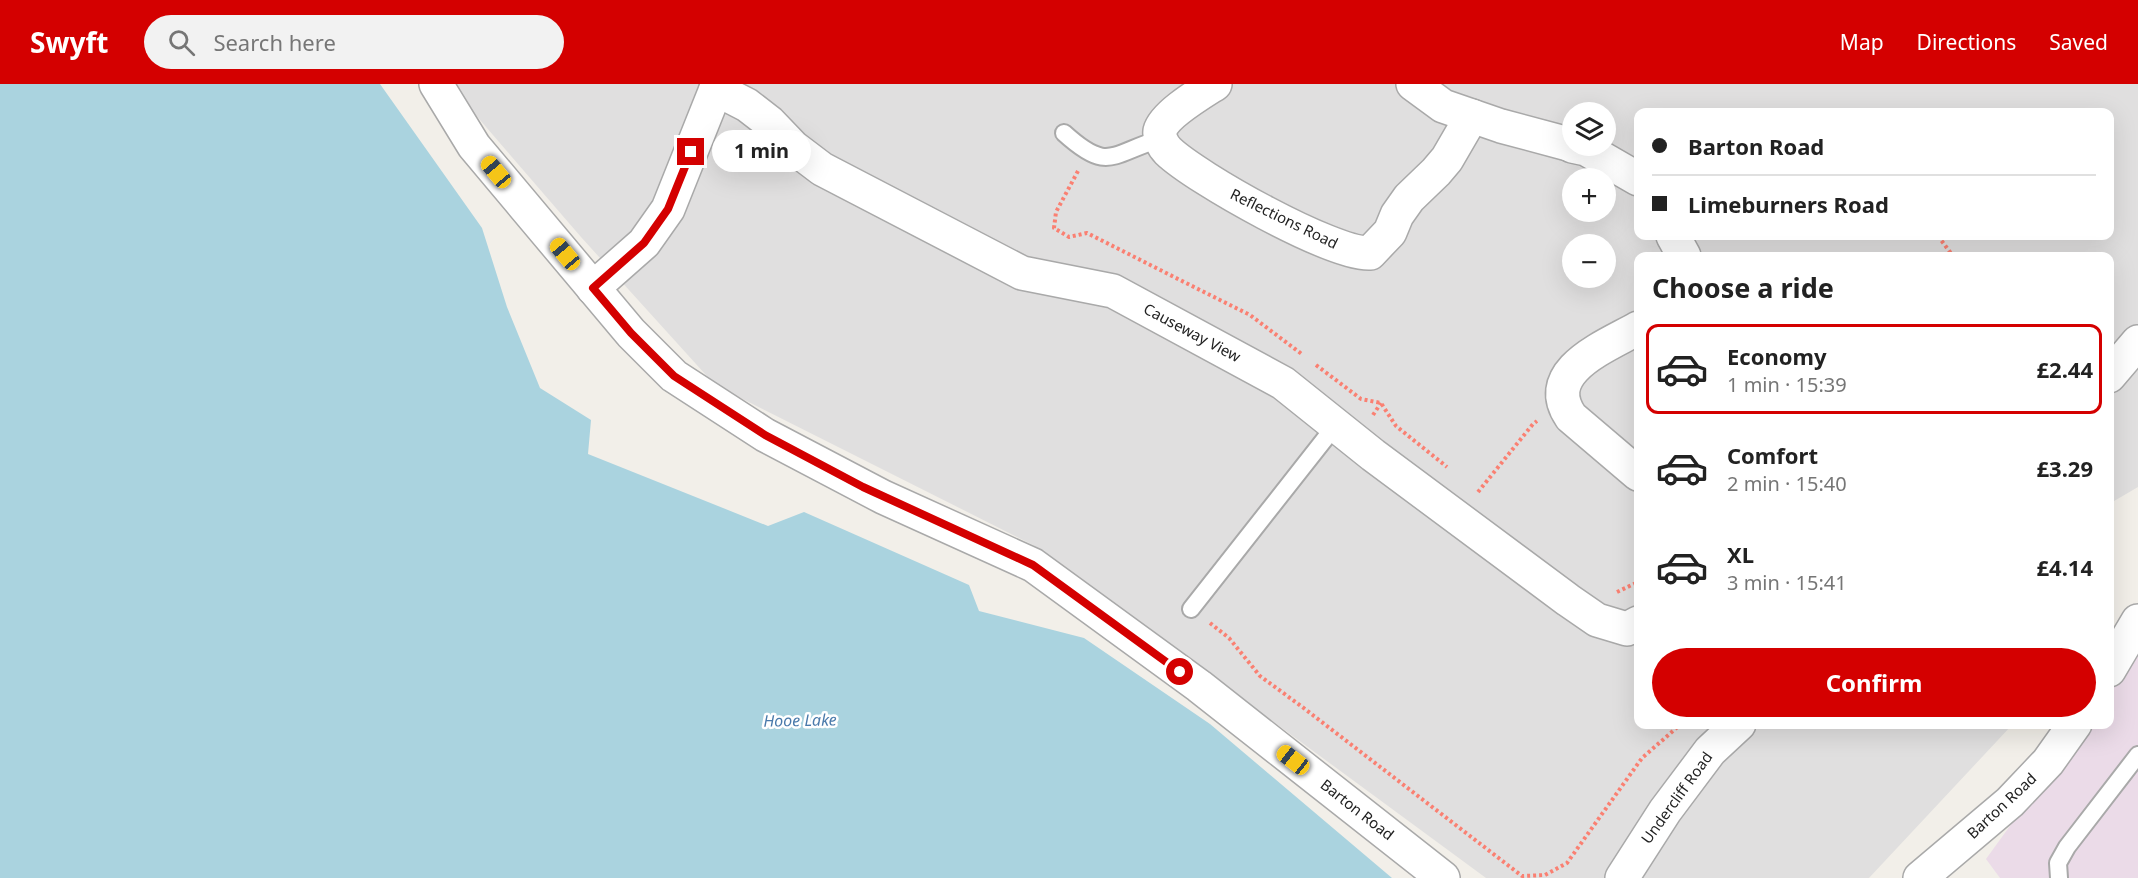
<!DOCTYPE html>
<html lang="en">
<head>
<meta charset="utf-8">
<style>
  :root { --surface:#fff; --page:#f2f2f2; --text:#222; --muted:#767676; --line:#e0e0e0; --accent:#d40000 }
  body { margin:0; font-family:"Noto Sans",sans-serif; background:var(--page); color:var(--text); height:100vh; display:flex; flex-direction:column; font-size:22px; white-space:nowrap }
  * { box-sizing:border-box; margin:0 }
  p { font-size:20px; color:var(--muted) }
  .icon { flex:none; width:33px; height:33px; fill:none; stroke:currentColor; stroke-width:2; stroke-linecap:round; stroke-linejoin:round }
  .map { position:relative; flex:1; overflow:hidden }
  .sheet { position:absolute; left:1634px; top:168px; width:480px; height:477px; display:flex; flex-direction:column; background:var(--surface); border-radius:12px; box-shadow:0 6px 24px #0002 }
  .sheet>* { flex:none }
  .top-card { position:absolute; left:1634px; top:24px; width:480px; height:132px; border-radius:12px; box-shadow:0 6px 24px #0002; display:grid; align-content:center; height:132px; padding:0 18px; background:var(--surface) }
  .tools { position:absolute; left:1562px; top:18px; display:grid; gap:12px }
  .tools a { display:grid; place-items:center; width:54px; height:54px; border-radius:50%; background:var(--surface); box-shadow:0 6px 24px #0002; font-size:30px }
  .end { position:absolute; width:27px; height:27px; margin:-14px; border:8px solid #d40000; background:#fff; box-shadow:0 0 0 3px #fff }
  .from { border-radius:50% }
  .bubble { position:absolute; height:42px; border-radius:21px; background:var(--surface); box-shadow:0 6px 24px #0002; font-size:20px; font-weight:700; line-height:42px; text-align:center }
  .car { position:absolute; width:18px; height:36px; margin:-18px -9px; border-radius:8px; box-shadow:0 0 4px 2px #0007; background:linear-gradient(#f5c518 24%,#345 0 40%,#f5c518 0 76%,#345 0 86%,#f5c518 0) }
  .top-card b { display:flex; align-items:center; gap:21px; height:57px; font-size:22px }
  .top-card b+b { border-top:2px solid var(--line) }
  .top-card i { width:15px; height:15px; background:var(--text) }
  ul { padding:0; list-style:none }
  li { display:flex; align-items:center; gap:18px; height:90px; margin:0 12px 9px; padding:0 6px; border:3px solid transparent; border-radius:12px }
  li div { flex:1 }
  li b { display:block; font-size:22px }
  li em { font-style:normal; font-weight:700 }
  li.current { border-color:var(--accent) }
  li>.icon { width:54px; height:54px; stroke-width:1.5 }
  h2 { padding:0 18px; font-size:27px; line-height:72px }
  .primary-button { display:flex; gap:12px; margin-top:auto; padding:12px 18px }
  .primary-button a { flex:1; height:69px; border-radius:36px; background:var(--accent); color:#fff; font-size:24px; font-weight:700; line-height:69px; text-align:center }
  header { display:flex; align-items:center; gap:36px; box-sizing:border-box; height:84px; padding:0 30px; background:var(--accent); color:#fff }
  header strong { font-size:28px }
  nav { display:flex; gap:33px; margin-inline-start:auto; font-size:21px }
  .search { width:420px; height:54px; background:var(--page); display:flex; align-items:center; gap:15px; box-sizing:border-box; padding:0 21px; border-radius:33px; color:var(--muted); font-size:22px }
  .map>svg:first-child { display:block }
  .residential { fill:#e0dfdf; fill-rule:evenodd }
  .industrial { fill:#ebdbe8 }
  .water { fill:#aad3df }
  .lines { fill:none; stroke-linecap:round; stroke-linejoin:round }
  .lane-casing { stroke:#a9a9a9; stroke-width:20 }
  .street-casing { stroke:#a9a9a9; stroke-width:36 }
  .path { stroke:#fa8072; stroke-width:4; stroke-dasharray:3 3; stroke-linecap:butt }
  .lane { stroke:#fff; stroke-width:16 }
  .street { stroke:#fff; stroke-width:33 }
  .route { stroke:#d40000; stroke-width:8 }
  .labels { text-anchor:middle; stroke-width:5; stroke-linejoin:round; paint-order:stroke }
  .street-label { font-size:15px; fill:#222; stroke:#fff }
  .water-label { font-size:16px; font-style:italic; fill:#4a7aab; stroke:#fff }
</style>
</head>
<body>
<header>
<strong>Swyft</strong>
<div class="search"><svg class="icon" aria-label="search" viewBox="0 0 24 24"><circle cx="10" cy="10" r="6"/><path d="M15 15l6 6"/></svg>Search here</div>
<nav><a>Map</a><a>Directions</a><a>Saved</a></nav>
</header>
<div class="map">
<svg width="2138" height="794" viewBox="0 0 2138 794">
  <rect width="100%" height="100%" fill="#f2efe9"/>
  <path class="residential" d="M449,0H2138V403L2109,420V172H1638V640L2012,641L1869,794H1486L1033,461L715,301L581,153ZM1572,28H1605V62H1572ZM1638,28H2109V152H1638ZM1572,94H1605V128H1572ZM1572,160H1605V194H1572Z"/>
  <polygon class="industrial" points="2138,564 2138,794 2000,794 1986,775 2083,641 2109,640 2109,604"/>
  <polygon class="water" points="0,0 380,0 482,144 507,223 540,304 591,336 588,370 768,442 804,428 969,501 979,527 1084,554 1210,640 1392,794 0,794"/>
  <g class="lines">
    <g class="lane-casing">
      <g id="lane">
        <path d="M1064,49C1108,89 1111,70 1160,55"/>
        <polyline points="1191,525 1335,342"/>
        <polyline points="2059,794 2058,779 2067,763 2138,671"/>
      </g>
    </g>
    <g class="street-casing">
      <g id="street">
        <polyline points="436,0 474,62 631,249 674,292 765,351 883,413 1033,481 1199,602 1443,794"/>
        <path d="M1215,0C1201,9 1164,31 1160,47C1159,54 1163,62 1168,67C1196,94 1333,171 1370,169L1390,148L1397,131L1409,114L1436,88L1447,75L1472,32"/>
        <polyline points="1413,0 1443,22 1501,42 1572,61"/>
        <polyline points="716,5 747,21 769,38 793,63 822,85 1022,189 1113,207 1283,299 1373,371 1568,516 1597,536 1627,545 1638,539"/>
        <polyline points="1572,62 1586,65 1638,95"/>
        <polyline points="1673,152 1684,172"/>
        <polyline points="593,204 644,159 668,125 718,0"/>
        <path d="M1638,244C1607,262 1539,287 1571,333L1638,390"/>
        <polyline points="2109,292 2138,258"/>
        <polyline points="2109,586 2138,537"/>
        <polyline points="1622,794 1665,727 1710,667 1739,640"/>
        <polyline points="1920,794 2010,718 2048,678 2075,640"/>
      </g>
    </g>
    <g class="path">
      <polyline points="1078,87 1056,128 1054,144 1069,153 1087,149 1180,196 1250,231 1303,271"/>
      <polyline points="1938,152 1953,172"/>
      <polyline points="1316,281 1361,315 1381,319 1396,342 1447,383"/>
      <polyline points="1373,331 1381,319"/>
      <polyline points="1478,408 1533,340 1537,337"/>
      <polyline points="1617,508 1638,498"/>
      <polyline points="1210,539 1229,554 1260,592 1301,622 1522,792 1545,791 1567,779 1642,674 1681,640"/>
    </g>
    <use href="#lane" class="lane"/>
    <use href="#street" class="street"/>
  </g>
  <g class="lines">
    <polyline class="route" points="691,68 668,125 644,159 593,204 631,249 674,292 765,351 863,403 1033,481 1180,588"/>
  </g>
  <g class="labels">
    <g class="street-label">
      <text transform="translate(1284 135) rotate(26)" y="5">Reflections Road</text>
      <text transform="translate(1192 249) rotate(28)" y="5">Causeway View</text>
      <text transform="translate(1677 714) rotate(-54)" y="5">Undercliff Road</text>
      <text transform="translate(2002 722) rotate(-43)" y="5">Barton Road</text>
      <text transform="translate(1357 726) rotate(38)" y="5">Barton Road</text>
    </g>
    <g class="water-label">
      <text transform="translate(800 636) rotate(-1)" y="6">Hooe Lake</text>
    </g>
  </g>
</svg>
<div class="tools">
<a><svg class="icon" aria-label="layers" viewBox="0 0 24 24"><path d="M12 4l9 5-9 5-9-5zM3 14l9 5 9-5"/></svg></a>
<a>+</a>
<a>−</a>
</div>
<i class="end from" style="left:1180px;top:588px"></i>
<i class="end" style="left:691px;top:68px"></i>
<div class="bubble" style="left:712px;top:46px;width:99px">1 min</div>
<i class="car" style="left:496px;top:88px;rotate:320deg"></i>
<i class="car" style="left:565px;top:170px;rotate:320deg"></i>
<i class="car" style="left:1293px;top:676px;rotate:308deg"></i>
<div class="top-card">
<b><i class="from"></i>Barton Road</b>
<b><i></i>Limeburners Road</b>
</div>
<section class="sheet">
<h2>Choose a ride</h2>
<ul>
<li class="current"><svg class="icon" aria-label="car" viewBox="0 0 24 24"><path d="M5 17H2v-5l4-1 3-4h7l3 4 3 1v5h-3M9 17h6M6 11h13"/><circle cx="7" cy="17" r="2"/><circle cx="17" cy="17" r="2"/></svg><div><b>Economy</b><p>1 min · 15:39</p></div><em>£2.44</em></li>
<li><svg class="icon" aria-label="car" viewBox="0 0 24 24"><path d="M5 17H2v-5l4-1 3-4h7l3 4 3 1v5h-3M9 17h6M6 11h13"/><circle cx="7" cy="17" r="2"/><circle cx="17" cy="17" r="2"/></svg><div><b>Comfort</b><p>2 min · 15:40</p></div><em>£3.29</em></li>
<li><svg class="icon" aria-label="car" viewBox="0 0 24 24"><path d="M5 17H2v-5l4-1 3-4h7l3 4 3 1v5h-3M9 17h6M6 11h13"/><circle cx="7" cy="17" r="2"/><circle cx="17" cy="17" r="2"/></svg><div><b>XL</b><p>3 min · 15:41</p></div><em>£4.14</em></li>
</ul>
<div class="primary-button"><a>Confirm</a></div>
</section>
</div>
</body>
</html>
